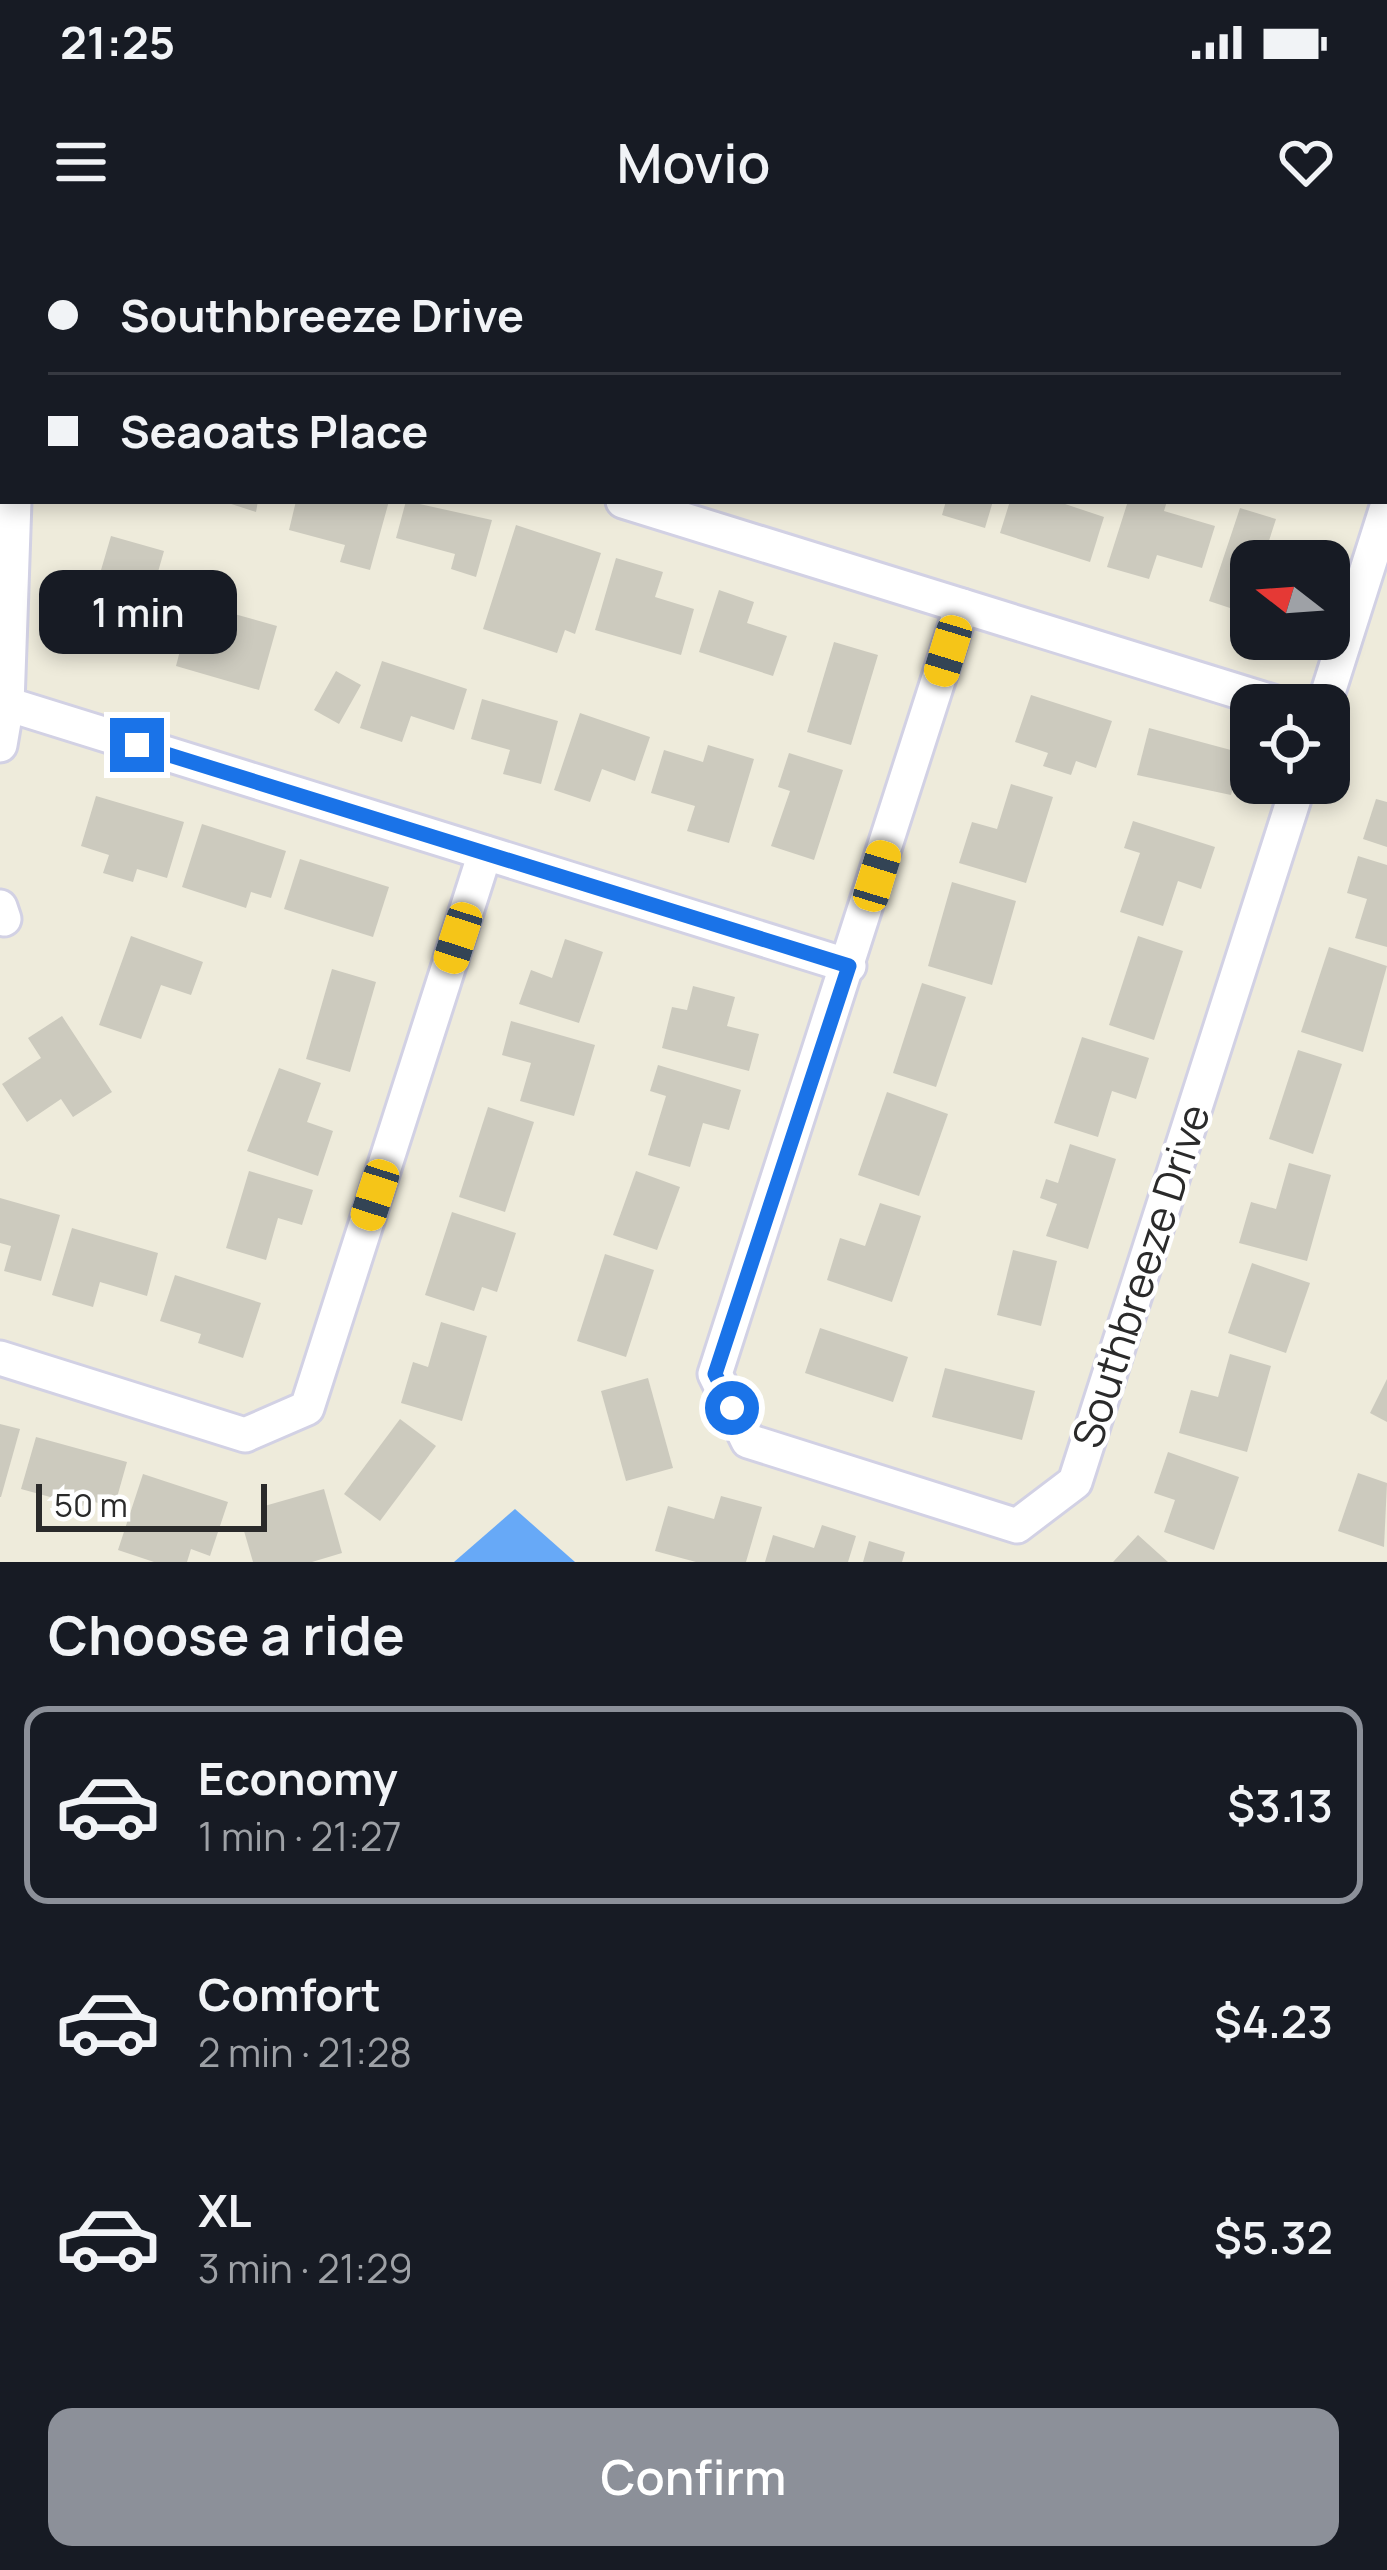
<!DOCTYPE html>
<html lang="en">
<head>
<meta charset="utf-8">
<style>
  :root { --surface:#171b24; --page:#20242c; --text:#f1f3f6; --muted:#9ea1a6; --line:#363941; --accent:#8c9099 }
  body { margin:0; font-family:Manrope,sans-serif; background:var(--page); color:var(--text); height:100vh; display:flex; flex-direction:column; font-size:45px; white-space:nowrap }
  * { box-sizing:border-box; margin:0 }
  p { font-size:39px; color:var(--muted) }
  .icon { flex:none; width:66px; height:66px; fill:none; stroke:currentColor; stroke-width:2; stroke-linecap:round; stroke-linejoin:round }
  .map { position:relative; height:1322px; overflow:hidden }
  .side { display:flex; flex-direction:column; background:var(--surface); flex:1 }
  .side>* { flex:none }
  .hud { position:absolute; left:0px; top:0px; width:1389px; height:264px; box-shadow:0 6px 18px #0003; display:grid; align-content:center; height:264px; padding:0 48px; background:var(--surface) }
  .needle { width:78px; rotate:287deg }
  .controls { position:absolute; left:1230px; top:300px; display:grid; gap:24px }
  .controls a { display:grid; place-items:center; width:120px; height:120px; border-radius:24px; background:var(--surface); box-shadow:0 6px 18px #0003; font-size:60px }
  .scale { position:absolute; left:36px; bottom:30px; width:231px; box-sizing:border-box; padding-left:12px; border:6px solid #2a2a2a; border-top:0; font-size:33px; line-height:42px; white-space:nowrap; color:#2a2a2a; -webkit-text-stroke:9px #fff; paint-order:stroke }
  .end { position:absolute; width:54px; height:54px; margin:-27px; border:15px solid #1a73e8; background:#fff; box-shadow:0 0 0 6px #fff }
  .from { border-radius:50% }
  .bubble { position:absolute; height:84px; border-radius:24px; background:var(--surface); box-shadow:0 6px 18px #0003; font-size:39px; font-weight:600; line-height:84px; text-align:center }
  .car { position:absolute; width:36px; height:72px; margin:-36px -18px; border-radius:15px; box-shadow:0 0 9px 3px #0007; background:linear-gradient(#f5c518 24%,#345 0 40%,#f5c518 0 76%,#345 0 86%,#f5c518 0) }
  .hud b { display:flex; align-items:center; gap:42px; height:114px; font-size:45px }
  .hud b+b { border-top:3px solid var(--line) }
  .hud i { width:30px; height:30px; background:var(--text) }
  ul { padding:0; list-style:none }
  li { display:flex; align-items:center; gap:36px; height:198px; margin:0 24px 18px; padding:0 24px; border:6px solid transparent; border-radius:24px }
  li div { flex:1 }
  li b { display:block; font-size:45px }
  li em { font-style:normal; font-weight:600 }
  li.selected { border-color:var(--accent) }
  li>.icon { width:108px; height:108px; stroke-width:1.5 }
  h2 { padding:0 48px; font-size:54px; line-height:144px }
  .action { display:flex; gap:24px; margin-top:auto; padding:24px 48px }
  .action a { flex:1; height:138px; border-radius:24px; background:var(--accent); color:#fff; font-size:48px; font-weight:600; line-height:138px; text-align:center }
  .status { display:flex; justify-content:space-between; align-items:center; height:84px; padding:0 60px; background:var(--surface); direction:ltr }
  .status svg { height:33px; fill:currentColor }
  header { display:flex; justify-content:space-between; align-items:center; height:156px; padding:0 48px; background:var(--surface); font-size:54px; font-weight:600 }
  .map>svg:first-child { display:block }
  .water { fill:#67a9f7 }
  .building { fill:#cccabe }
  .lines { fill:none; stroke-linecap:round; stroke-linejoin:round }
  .minor-casing { stroke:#d2d1e4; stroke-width:39 }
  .minor { stroke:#fff; stroke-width:33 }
  .route { stroke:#1a73e8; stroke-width:15 }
  .labels { text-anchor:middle; stroke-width:9; stroke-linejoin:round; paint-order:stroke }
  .street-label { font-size:42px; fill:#2a2a2a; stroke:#fff }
</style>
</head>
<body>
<div class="status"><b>21:25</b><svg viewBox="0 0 49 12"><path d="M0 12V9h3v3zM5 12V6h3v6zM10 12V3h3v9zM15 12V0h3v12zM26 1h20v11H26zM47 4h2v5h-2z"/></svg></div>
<header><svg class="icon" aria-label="menu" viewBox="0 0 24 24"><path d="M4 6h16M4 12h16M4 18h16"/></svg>Movio<svg class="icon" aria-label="heart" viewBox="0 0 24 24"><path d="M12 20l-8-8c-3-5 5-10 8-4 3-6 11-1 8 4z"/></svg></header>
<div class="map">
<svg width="1387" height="1322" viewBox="0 0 1387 1322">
  <rect width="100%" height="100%" fill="#eeebdb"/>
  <polygon class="water" points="515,1269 575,1322 454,1322"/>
  <g class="building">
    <polygon points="222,261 258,261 256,272"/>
    <polygon points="296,261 389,261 370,330 340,322 345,305 289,290"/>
    <polygon points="406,261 492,280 476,337 451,329 455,314 396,298"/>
    <polygon points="946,261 993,261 985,288 942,275"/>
    <polygon points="1010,261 1056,261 1104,277 1090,322 1000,293"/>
    <polygon points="1128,261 1167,261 1164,271 1215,286 1202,328 1157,315 1149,339 1107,327"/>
    <polygon points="1240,268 1276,279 1266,310 1295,320 1251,321 1245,373 1209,361"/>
    <polygon points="516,285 601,313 575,394 565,390 557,413 483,389"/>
    <polygon points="111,296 164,311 139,398 95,385 103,357 94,354"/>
    <polygon points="616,318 663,332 655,357 694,369 681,415 595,390"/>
    <polygon points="719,350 754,362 747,383 787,396 773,436 699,412"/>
    <polygon points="220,370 277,386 259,450 176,426 189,376 216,384"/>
    <polygon points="834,402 878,415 851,505 807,492"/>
    <polygon points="382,421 467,449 454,490 411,476 402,502 360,488"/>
    <polygon points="336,431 361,445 339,484 314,470"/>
    <polygon points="1031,455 1112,481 1096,528 1076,521 1071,535 1043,526 1048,513 1015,502"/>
    <polygon points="482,459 558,481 541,544 503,534 510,510 471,499"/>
    <polygon points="580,473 650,497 635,541 602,529 590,562 554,550"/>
    <polygon points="1149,488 1242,513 1231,555 1137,535"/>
    <polygon points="708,505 754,519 729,603 687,591 695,566 651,553 664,510 703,522"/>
    <polygon points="789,513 843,530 814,620 771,606 790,551 778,547"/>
    <polygon points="1011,544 1053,557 1026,643 959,623 972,582 997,589"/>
    <polygon points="96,556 184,582 167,638 137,629 133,642 103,633 109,615 81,606"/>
    <polygon points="1376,559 1387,562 1387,607 1363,599"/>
    <polygon points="1133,581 1215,607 1201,649 1178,641 1163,686 1120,672 1140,613 1124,608"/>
    <polygon points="202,584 286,611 271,658 251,652 246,668 182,647"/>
    <polygon points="1358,616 1387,625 1387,707 1355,698 1367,659 1347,653"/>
    <polygon points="300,619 389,647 373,697 284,669"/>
    <polygon points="952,642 1016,661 992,745 928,726"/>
    <polygon points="131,696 203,722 191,755 161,745 141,799 99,785"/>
    <polygon points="1138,696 1183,711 1154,800 1109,785"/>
    <polygon points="565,699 603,712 579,783 519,764 531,730 552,738"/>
    <polygon points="1329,707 1387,726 1363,812 1301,792"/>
    <polygon points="332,729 376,742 350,832 306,819"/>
    <polygon points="922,743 966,757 936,847 893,833"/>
    <polygon points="693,746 735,757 727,786 759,794 749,831 662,808 672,767 687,770"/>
    <polygon points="62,776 112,852 73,877 61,859 27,882 2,844 41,818 28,798"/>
    <polygon points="511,781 595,805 574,876 520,861 531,823 502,815"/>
    <polygon points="1082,797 1149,818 1136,859 1112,851 1098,897 1054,883"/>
    <polygon points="1298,810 1342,824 1313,914 1269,899"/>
    <polygon points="658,825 741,850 729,890 703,883 690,927 648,915 666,856 650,851"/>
    <polygon points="279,828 321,843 307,882 333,891 318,936 247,911"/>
    <polygon points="887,852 948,874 919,956 858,935"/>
    <polygon points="488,867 534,882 505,972 459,957"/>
    <polygon points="1070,904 1116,919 1088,1009 1046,996 1057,964 1040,958 1046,939 1058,943"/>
    <polygon points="1289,923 1331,935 1307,1021 1239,1003 1251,962 1276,969"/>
    <polygon points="249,931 313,950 302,985 278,978 266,1020 226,1008"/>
    <polygon points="636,931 680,947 657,1010 613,995"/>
    <polygon points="0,958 60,975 41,1041 4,1031 11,1006 0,1003"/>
    <polygon points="880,963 921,976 892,1062 827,1040 840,998 865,1006"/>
    <polygon points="452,972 516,993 497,1052 482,1047 474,1071 425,1055"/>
    <polygon points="72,988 158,1013 147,1056 100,1042 93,1067 52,1055"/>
    <polygon points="1013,1010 1057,1021 1041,1086 997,1075"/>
    <polygon points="605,1014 654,1030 626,1117 577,1101"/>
    <polygon points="1252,1023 1310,1043 1286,1113 1228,1093"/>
    <polygon points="175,1035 261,1063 243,1118 198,1103 201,1094 160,1081"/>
    <polygon points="441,1082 487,1096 462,1181 401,1163 413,1122 428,1127"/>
    <polygon points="820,1088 908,1117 893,1162 805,1133"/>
    <polygon points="1230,1114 1271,1126 1247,1212 1179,1193 1191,1150 1218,1157"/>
    <polygon points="945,1128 1035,1151 1022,1200 932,1177"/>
    <polygon points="648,1138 673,1228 626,1241 601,1151"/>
    <polygon points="1387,1139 1387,1182 1370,1173"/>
    <polygon points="400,1179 436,1206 380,1281 344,1254"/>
    <polygon points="0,1184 20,1189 1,1257 0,1257"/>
    <polygon points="36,1197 127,1222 114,1268 85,1259 83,1266 21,1249"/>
    <polygon points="1168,1212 1239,1237 1214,1310 1164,1292 1175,1260 1154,1253"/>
    <polygon points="1358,1233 1387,1243 1384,1307 1338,1291"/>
    <polygon points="143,1234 228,1262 210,1316 191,1309 187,1322 154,1322 118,1310"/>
    <polygon points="324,1249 342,1313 312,1322 253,1322 244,1291 266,1285 261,1267"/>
    <polygon points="721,1256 762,1267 746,1322 696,1322 655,1311 668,1266 714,1279"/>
    <polygon points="822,1285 856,1296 848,1322 765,1322 773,1295 814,1308"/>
    <polygon points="1138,1295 1168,1322 1113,1322"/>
    <polygon points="869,1301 905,1312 902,1322 863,1322"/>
  </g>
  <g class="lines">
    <g class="minor-casing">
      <g id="minor">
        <polyline points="0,72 3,73"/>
        <polyline points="623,261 1282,465"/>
        <polyline points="962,366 715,1134 748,1201 1017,1286 1075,1242 1299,543"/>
        <polyline points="7,464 849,726"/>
        <polyline points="1324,465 1387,267"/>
        <polyline points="0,505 7,464 14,261"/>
        <polyline points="0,667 4,679"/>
        <polyline points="0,1118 245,1195 307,1168 485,613"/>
      </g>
    </g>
    <use href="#minor" class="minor"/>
  </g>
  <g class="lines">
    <polyline class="route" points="137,505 849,726 715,1134 732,1168"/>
  </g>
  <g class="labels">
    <g class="street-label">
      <text transform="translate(1141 1036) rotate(-72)" y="15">Southbreeze Drive</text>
    </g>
  </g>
</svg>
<div class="controls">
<a><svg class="needle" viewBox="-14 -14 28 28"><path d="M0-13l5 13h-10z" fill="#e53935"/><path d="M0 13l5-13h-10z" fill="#9ea1a6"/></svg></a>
<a><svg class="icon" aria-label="locate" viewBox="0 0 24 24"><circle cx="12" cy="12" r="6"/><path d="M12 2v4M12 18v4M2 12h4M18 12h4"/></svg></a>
</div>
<div class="scale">50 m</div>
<i class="end from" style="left:732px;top:1168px"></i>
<i class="end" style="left:137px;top:505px"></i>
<div class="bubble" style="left:39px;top:330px;width:198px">1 min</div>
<i class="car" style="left:948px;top:411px;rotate:197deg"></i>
<i class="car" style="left:877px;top:636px;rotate:17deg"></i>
<i class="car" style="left:458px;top:698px;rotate:198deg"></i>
<i class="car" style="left:375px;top:955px;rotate:198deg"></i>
<div class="hud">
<b><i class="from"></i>Southbreeze Drive</b>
<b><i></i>Seaoats Place</b>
</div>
</div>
<section class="side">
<h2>Choose a ride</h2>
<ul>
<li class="selected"><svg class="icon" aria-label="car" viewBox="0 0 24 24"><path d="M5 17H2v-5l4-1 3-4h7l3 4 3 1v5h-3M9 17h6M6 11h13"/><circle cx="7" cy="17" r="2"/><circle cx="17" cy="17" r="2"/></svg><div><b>Economy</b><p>1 min · 21:27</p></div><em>$3.13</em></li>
<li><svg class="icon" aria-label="car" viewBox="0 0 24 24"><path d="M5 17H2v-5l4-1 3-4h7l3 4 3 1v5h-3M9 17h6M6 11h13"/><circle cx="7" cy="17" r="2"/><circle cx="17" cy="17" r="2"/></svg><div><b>Comfort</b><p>2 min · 21:28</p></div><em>$4.23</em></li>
<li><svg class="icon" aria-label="car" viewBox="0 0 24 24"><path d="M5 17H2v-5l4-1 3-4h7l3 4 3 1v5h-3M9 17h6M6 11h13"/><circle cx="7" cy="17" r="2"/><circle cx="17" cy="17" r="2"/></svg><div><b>XL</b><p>3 min · 21:29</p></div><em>$5.32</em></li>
</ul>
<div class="action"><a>Confirm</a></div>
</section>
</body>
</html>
